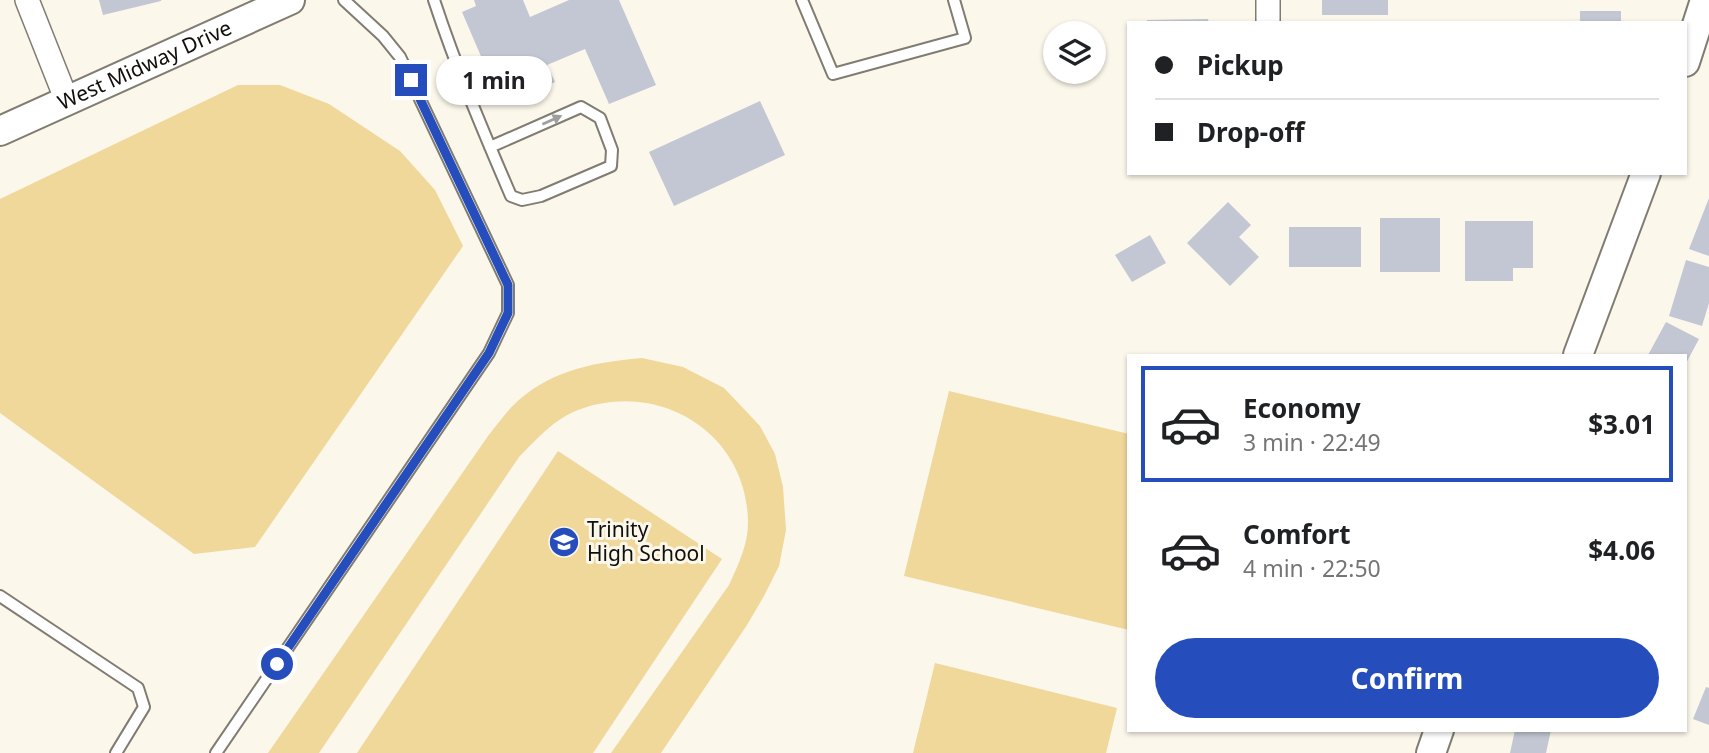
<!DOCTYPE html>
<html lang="en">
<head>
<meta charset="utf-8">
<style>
  :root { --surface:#fff; --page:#f6f6f6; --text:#202124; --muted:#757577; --line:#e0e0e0; --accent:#254dbc }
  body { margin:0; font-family:"Noto Sans",sans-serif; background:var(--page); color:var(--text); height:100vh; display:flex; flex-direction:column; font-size:26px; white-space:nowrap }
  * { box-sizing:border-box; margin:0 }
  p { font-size:23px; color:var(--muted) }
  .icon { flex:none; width:38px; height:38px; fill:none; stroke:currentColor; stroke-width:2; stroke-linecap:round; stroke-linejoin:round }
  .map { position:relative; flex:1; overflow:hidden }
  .sheet { position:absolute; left:1127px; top:354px; width:560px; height:378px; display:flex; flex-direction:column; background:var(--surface); border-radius:0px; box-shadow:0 2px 5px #0004 }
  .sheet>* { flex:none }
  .guide { position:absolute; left:1127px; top:21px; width:560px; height:154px; border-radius:0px; box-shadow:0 2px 5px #0004; display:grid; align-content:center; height:154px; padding:0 28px; background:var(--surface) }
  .fabs { position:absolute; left:1043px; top:21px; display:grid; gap:14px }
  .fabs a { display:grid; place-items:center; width:63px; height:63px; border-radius:50%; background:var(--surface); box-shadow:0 2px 5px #0004; font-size:35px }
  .end { position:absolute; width:32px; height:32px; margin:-16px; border:9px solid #254dbc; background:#fff; box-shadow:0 0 0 4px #fff }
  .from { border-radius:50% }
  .bubble { position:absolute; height:49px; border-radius:24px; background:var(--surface); box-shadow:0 2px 5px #0004; font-size:23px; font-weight:700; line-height:49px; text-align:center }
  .guide b { display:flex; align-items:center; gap:24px; height:66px; font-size:26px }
  .guide b+b { border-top:2px solid var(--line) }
  .guide i { width:18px; height:18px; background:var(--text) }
  ul { padding:12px 0 0; list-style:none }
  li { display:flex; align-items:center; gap:21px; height:116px; margin:0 14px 10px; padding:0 14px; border:4px solid transparent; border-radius:0px }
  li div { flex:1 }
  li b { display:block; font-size:26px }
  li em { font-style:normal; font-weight:700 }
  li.on { border-color:var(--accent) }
  li>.icon { width:63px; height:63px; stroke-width:1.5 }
  .cta { display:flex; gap:14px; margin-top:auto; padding:14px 28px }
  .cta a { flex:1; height:80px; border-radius:42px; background:var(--accent); color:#fff; font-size:28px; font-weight:700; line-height:80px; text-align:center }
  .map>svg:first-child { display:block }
  .green { fill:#f0d79a }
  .building { fill:#c2c7d3 }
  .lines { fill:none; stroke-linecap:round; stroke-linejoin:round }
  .service-casing { stroke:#817c71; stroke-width:14 }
  .minor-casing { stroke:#817c71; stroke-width:26 }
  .tertiary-casing { stroke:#817c71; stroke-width:32 }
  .service { stroke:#fff; stroke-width:10 }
  .minor { stroke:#fff; stroke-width:23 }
  .tertiary { stroke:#fff; stroke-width:28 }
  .oneway { fill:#a09f9d }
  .route { stroke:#254dbc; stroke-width:9 }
  .labels { text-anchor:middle; stroke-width:6; stroke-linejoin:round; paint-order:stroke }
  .street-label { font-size:21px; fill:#110f0b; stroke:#fcf7eb }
  .poi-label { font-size:21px; fill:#110f0b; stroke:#fcf7eb; text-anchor:start }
</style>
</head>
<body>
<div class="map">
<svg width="1709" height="753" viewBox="0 0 1709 753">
  <rect width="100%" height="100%" fill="#fcf7eb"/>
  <g class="green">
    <polygon points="238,85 280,85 329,104 400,151 435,190 463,246 255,547 194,554 0,413 0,199"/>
    <path d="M642,358L683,367L724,388L760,426L775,454L783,487L786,530L779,566L764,596L747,625L661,753H611L729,585C738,565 748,545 748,523C748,434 660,379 578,410C554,419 536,440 519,457L319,753H268L488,436C498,424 508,409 520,399C555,369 597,362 642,358Z"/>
    <polygon points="949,391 1129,434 1129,630 904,576"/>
    <polygon points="558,451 722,559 593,753 357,753"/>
    <polygon points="935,663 1117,708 1106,753 913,753"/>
  </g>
  <g class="building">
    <polygon points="99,0 161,0 161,1 103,15"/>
    <polygon points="474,0 523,0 530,17 569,0 619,0 656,85 609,104 585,49 547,65 555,82 533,92 526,76 495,89 462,12 476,6"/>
    <rect x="1322" y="0" width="66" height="15"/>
    <rect x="1580" y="11" width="41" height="12"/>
    <polygon points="1208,19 1209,23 1147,23 1147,20"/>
    <polygon points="760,101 785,155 674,206 649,152"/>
    <polygon points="1709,198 1709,256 1689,249"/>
    <polygon points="1228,202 1251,225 1239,237 1259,257 1230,286 1187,243"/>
    <rect x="1380" y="218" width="60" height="54"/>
    <polygon points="1465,221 1533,221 1533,268 1513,268 1513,281 1465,281"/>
    <rect x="1289" y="227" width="72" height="40"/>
    <polygon points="1150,235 1166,263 1132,282 1115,255"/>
    <polygon points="1686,260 1709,267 1709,303 1702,326 1669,316"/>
    <polygon points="1666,322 1699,339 1685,365 1685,355 1648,355"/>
    <polygon points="1706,687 1709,688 1709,725 1693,719"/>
    <polygon points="1515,730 1551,730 1546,753 1510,753"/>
  </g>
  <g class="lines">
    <g class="service-casing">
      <g id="service">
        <path d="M434,0C456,67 483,131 511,196L522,200L541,196L611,166L612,150L600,118L581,107L490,147"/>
        <polyline points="802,0 833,74 965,38 954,0"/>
        <polyline points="0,596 138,688 144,707 116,753"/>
        <polyline points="216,753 489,353 508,313 508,285 400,57 383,36 344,0"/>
      </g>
    </g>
    <g class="minor-casing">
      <g id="minor">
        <polyline points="27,0 67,101"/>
        <polyline points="1268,23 1268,0"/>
      </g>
    </g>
    <g class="tertiary-casing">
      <g id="tertiary">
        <polyline points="1685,62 1705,0"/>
        <path id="s1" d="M0,131L290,0"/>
        <polyline points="1578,355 1646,173"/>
        <polyline points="1431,753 1439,730"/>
      </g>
    </g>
    <use href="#service" class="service"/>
    <use href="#minor" class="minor"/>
    <use href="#tertiary" class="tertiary"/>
  </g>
  <defs><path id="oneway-solid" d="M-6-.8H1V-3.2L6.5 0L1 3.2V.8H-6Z" transform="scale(1.75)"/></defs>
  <use class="oneway" href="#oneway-solid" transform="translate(552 120) rotate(-24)"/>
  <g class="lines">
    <polyline class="route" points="277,664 489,353 508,313 508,285 411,80"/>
  </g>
  <defs>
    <g id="school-disc" transform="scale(1.575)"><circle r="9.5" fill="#254dbc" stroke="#fcf7eb"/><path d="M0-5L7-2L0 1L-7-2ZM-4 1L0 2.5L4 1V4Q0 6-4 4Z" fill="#fff"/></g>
  </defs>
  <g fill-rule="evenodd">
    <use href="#school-disc" x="564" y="542"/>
  </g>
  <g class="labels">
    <g class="street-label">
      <text dy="7" stroke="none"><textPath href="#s1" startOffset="159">West Midway Drive</textPath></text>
    </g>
    <g class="poi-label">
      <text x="587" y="537">Trinity<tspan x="587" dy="24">High School</tspan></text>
    </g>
  </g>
</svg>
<div class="fabs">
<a><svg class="icon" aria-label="layers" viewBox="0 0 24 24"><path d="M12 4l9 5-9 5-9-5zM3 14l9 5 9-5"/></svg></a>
</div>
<i class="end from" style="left:277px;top:664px"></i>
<i class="end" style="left:411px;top:80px"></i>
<div class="bubble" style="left:436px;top:56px;width:116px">1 min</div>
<div class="guide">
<b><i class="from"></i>Pickup</b>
<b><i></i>Drop-off</b>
</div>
<section class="sheet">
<ul>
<li class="on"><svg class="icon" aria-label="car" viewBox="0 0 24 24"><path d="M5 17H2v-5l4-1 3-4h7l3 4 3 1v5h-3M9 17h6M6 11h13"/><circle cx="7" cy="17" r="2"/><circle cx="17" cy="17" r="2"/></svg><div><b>Economy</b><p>3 min · 22:49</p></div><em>$3.01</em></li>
<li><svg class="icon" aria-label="car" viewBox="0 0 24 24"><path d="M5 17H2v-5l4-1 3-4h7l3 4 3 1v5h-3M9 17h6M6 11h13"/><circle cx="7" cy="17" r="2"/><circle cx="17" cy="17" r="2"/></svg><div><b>Comfort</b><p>4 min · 22:50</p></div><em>$4.06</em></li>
</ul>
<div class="cta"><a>Confirm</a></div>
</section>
</div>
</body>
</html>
